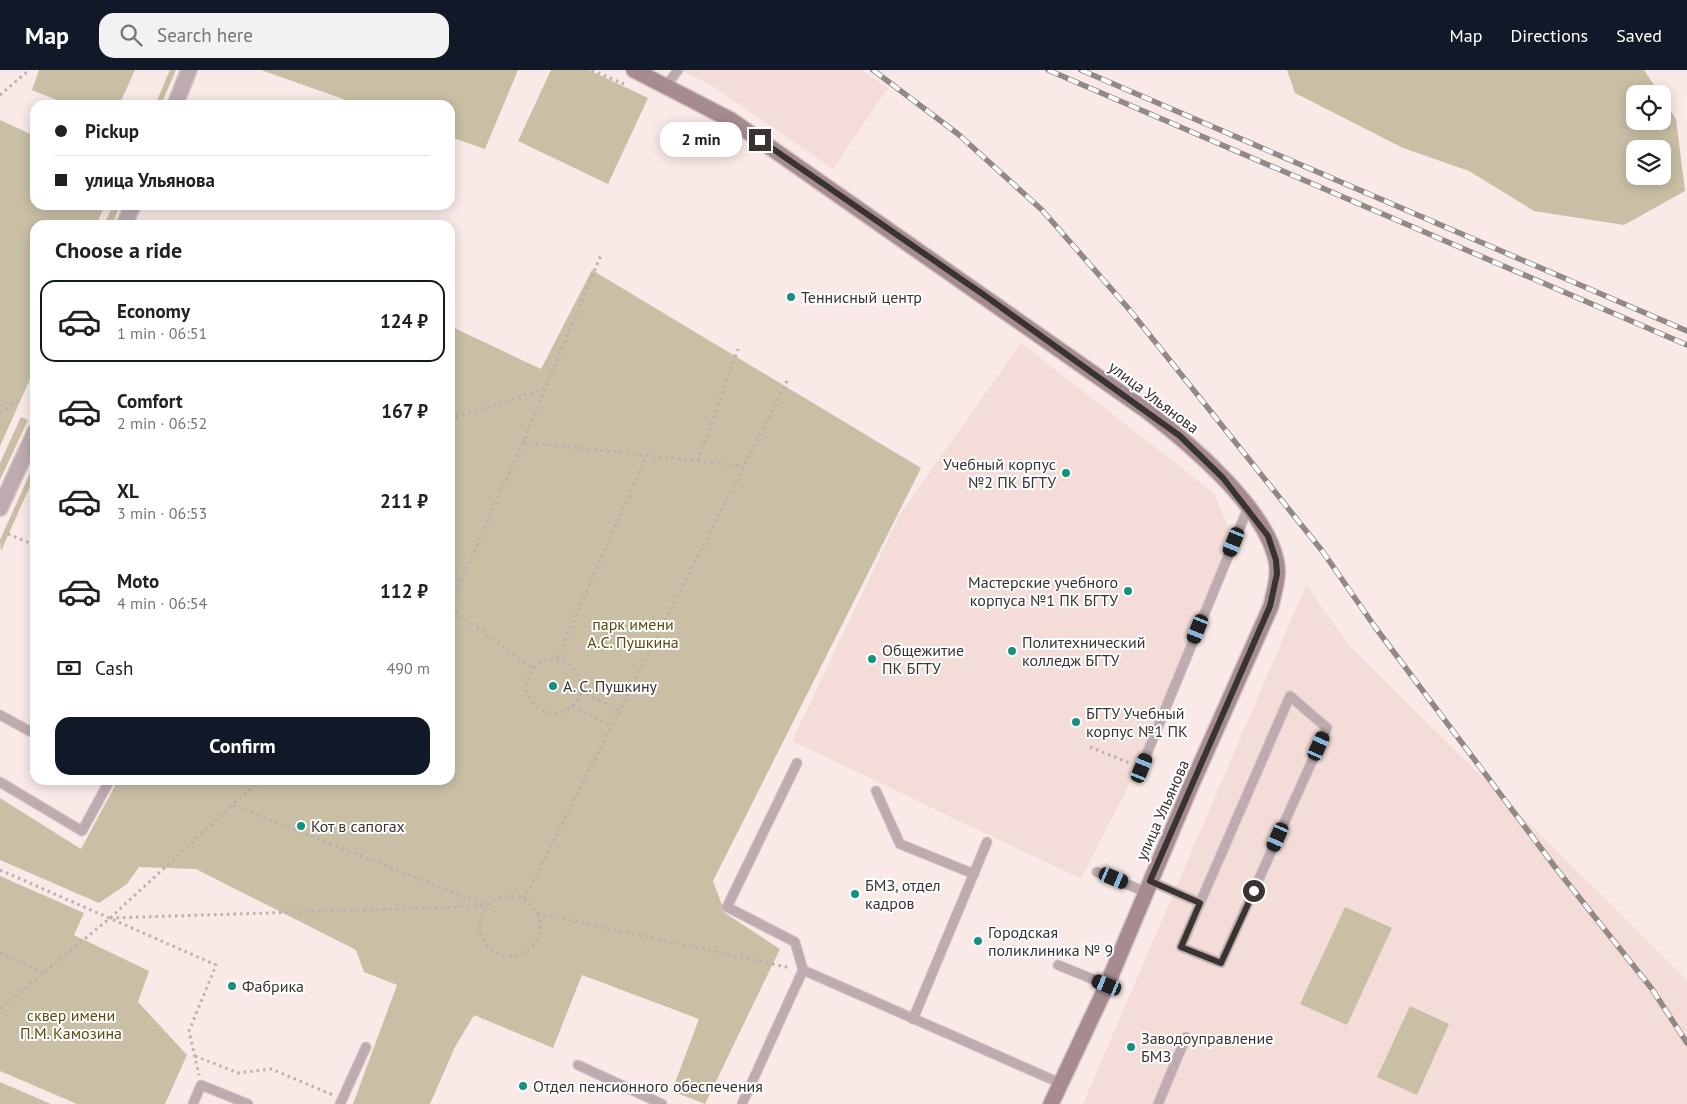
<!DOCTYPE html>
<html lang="en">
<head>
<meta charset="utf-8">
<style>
  :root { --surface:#fff; --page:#f2f2f2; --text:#202124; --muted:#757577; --line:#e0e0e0; --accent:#111827 }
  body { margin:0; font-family:"PT Sans",sans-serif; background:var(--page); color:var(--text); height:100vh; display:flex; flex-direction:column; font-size:19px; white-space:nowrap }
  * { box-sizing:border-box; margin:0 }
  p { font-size:16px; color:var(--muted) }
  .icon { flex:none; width:28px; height:28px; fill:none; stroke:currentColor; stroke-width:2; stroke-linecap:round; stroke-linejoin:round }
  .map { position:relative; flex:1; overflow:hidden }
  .sheet { position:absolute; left:30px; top:150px; width:425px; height:565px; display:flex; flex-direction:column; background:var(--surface); border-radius:15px; box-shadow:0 2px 12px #0003 }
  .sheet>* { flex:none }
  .top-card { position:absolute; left:30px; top:30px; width:425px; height:110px; border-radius:15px; box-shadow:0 2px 12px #0003; display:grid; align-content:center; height:110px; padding:0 25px; background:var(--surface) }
  .buttons { position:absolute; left:1626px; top:15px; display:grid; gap:10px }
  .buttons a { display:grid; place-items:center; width:45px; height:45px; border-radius:10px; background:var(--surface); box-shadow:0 2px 12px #0003; font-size:25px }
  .end { position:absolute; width:22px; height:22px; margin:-11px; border:6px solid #393332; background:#fff; box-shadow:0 0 0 2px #fff }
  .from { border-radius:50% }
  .bubble { position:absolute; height:35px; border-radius:15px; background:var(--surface); box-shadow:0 2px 12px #0003; font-size:16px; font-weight:600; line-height:35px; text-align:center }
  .car { position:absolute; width:15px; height:30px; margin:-15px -8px; border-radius:6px; box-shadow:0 0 4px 1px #0007; background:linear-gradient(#222 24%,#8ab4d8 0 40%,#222 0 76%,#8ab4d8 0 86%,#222 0) }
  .top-card b { display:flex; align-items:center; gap:18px; height:48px; font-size:19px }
  .top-card b+b { border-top:1px solid var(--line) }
  .top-card i { width:12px; height:12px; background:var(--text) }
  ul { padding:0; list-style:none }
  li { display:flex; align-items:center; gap:15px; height:82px; margin:0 10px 8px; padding:0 15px; border:2px solid transparent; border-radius:15px }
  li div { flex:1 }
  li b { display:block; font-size:19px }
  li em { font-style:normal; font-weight:600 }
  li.selected { border-color:var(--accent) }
  li>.icon { width:45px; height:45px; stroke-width:1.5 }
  h2 { padding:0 25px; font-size:22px; line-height:60px }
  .pay { display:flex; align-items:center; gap:12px; height:55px; padding:0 25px; font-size:19px }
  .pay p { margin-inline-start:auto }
  .primary-button { display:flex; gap:10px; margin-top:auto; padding:10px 25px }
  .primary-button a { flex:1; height:58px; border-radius:15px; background:var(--accent); color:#fff; font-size:20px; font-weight:600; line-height:58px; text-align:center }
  header { display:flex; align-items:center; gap:30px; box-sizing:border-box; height:70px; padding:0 25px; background:var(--accent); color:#fff }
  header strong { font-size:24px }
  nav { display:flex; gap:28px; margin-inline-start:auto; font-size:18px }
  .search { width:350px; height:45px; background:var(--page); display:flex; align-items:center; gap:12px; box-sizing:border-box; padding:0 18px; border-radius:15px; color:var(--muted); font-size:19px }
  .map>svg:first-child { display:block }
  .built { fill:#f4ddd8 }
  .green { fill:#c8bfa5; fill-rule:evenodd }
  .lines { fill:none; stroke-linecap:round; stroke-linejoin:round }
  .lane-casing { stroke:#d3c5c3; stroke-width:11 }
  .street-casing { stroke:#d3c5c3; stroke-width:18 }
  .secondary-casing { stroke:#d3c5c3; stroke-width:18 }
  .path { stroke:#bcb0ad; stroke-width:3; stroke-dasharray:2.5 4; stroke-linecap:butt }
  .lane { stroke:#beabaf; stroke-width:9 }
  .street { stroke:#beabaf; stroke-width:15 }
  .secondary { stroke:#a68b90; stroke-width:15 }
  .rail-casing { stroke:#928886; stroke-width:5.5 }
  .rail { stroke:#fff; stroke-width:4; stroke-dasharray:11; stroke-linecap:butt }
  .route { stroke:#393332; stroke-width:6 }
  .poi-dot { fill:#11937c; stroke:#fff; stroke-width:2 }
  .labels { text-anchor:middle; stroke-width:4; stroke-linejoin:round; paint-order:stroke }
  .poi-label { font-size:16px; fill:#393332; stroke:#fff; text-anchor:start }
  .street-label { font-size:16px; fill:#393332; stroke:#fff }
  .park-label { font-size:16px; fill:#5d4b0e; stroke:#fff }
</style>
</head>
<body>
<header>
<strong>Map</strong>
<div class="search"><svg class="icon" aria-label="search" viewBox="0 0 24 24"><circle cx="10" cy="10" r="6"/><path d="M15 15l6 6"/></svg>Search here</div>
<nav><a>Map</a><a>Directions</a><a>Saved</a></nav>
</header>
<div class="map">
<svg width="1687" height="1034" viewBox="0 0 1687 1034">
  <rect width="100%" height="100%" fill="#f9eae7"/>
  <g class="built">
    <polygon points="680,0 862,0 888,18 833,99 711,15"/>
    <polygon points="1021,273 1215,424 1233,471 1209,538 1144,677 1135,703 1081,809 792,671 900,444"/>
    <polygon points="1306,515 1350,576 1687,910 1687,1034 1083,1034"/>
  </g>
  <g class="green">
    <polygon points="39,0 135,0 119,35 69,35 32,20"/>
    <polygon points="170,0 176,0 161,35 155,35"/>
    <polygon points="261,0 518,0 485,79 450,67 450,35 360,35"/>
    <polygon points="551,0 589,0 648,28 608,114 518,71"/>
    <path d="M1287,0H1644L1660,24H1635V51H1662L1663,28L1676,49L1685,121L1624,155L1534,141L1469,101L1403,78L1295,23ZM1635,79H1662V106H1635Z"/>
    <polygon points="0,50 35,66 35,135 105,135 96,155 35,155 35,298 0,376"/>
    <polygon points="113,135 120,135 112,155 104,155"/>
    <polygon points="592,200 921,398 713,811 725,843 780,879 705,1034 672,1021 699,949 582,905 553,978 474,945 455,977 430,1034 353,1034 397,915 364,902 356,880 196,799 139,797 127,814 99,833 0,790 0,728 81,779 118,710 450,710 450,259 452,257 541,299"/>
    <polygon points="21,347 28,350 0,410 0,393"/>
    <polygon points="35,392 35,405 1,481 0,470"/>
    <polygon points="0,806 84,843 74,865 149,901 138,932 187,985 165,1034 77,1034 0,1001"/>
    <polygon points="1345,837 1392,858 1347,955 1300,934"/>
    <polygon points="1410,936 1449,954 1417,1025 1377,1007"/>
    <polygon points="0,1012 51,1034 0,1034"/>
  </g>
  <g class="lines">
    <g class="lane-casing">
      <g id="lane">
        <polyline points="667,15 678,0"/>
        <polyline points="0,645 35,664"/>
        <polyline points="1141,698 1248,438"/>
        <polyline points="0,712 82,761 110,710"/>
        <polyline points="876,721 900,774 974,804"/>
        <polyline points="1097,802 1146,822"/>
        <polyline points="1150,811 1200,833 1290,626 1327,658 1221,893 1181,877 1200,833"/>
        <polyline points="1058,895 1107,915"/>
        <polyline points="803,900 1060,1013"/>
        <polyline points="913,949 987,772"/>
        <polyline points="578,995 662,1034"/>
        <polyline points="193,1034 201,1015 248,1034"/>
        <polyline points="340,1034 366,977"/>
        <polyline points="742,1034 803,900 795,872 727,837 797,693"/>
        <polyline points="1158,1034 1186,967"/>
      </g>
    </g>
    <g class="street-casing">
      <g id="street">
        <polyline points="175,35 189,0"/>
        <polyline points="124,155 133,135"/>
        <polyline points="0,438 35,362"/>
      </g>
    </g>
    <g class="secondary-casing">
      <path id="secondary" d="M634,0L731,50L1147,341C1189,373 1265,437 1276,490C1280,505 1274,521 1271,536L1190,718L1107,915L1051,1034"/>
    </g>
    <g class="path">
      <polyline points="592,0 626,15"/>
      <polyline points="0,25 29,0"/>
      <polyline points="0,342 22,329"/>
      <polyline points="450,349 544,319"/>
      <polyline points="523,372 744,396"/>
      <polyline points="698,391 738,279"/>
      <polyline points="8,464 35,475"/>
      <polyline points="450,535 523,372 601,185"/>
      <polyline points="450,538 532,598"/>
      <polyline points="557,588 647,385"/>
      <circle cx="554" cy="616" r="27"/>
      <polyline points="581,621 620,641"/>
      <polyline points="572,636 612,657"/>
      <polyline points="1090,677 1132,694"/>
      <polyline points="233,735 485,835"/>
      <polyline points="0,800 216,895 189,961 199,1005"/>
      <circle cx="510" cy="856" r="30"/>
      <polyline points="524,829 787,311"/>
      <polyline points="537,843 791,898"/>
      <polyline points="110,848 488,836"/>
      <polyline points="0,883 44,903"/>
      <polyline points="0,939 110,848 260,710"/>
      <polyline points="195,986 238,1003 271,999 333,1025"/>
    </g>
    <use href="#lane" class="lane"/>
    <use href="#street" class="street"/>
    <use href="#secondary" class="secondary"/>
    <g class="rail-casing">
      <g id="rail">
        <polyline points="873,0 958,64 1042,140 1128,238 1323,482 1375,557 1555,797 1652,919 1687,973"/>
        <polyline points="1048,0 1687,275"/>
        <polyline points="1081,0 1687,261"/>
      </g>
    </g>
    <use href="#rail" class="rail"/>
  </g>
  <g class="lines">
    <polyline class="route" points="760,70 984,225 1180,366 1223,408 1268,466 1276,490 1277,504 1270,536 1150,811 1200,833 1181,877 1221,893 1254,821"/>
  </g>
  <g class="poi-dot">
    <circle cx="791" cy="227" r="5"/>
    <circle cx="1066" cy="403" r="5"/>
    <circle cx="1128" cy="521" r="5"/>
    <circle cx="1012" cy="581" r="5"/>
    <circle cx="872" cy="589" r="5"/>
    <circle cx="553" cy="616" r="5"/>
    <circle cx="1076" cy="652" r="5"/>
    <circle cx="301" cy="756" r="5"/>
    <circle cx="855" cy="824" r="5"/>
    <circle cx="978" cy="871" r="5"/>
    <circle cx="232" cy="916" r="5"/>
    <circle cx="1131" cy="977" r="5"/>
    <circle cx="523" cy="1016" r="5"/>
  </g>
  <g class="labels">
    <g class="poi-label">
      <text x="801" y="233">Теннисный центр</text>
      <text x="1056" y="400" text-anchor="end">Учебный корпус<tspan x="1056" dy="18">№2 ПК БГТУ</tspan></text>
      <text x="1118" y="518" text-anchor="end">Мастерские учебного<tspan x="1118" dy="18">корпуса №1 ПК БГТУ</tspan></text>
      <text x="1022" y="578">Политехнический<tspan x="1022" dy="18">колледж БГТУ</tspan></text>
      <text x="882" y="586">Общежитие<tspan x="882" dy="18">ПК БГТУ</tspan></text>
      <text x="563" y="622">А. С. Пушкину</text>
      <text x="1086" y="649">БГТУ Учебный<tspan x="1086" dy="18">корпус №1 ПК</tspan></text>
      <text x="311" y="762">Кот в сапогах</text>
      <text x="865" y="821">БМЗ, отдел<tspan x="865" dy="18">кадров</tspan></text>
      <text x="988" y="868">Городская<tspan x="988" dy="18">поликлиника № 9</tspan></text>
      <text x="242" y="922">Фабрика</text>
      <text x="1141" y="974">Заводоуправление<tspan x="1141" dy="18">БМЗ</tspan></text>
      <text x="533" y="1022">Отдел пенсионного обеспечения</text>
    </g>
    <g class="street-label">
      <text transform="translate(1154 327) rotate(37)" y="6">улица Ульянова</text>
      <text transform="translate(1162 740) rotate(-66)" y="6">улица Ульянова</text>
    </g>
    <g class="park-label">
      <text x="633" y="560">парк имени<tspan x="633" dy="18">А.С. Пушкина</tspan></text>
      <text x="71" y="951">сквер имени<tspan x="71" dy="18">П.М. Камозина</tspan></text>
    </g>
  </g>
</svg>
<div class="buttons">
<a><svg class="icon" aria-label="locate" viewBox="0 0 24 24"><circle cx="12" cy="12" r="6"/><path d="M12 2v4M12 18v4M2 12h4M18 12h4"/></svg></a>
<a><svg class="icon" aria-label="layers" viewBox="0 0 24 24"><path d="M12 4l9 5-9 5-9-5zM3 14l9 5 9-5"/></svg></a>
</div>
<i class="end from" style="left:1254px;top:821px"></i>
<i class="end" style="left:760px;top:70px"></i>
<div class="bubble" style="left:660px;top:52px;width:82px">2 min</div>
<i class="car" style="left:1234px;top:472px;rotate:202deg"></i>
<i class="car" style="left:1198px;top:559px;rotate:202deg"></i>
<i class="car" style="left:1319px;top:676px;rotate:24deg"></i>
<i class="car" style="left:1142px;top:698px;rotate:22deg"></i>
<i class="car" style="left:1278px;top:767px;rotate:204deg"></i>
<i class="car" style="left:1114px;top:808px;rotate:113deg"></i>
<i class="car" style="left:1107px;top:915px;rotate:292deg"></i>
<div class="top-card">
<b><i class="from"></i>Pickup</b>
<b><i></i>улица Ульянова</b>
</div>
<section class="sheet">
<h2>Choose a ride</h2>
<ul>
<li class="selected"><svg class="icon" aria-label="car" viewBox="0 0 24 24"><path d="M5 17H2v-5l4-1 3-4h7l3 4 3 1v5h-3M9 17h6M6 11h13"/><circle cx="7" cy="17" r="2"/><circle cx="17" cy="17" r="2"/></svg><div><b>Economy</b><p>1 min · 06:51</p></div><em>124 ₽</em></li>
<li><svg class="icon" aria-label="car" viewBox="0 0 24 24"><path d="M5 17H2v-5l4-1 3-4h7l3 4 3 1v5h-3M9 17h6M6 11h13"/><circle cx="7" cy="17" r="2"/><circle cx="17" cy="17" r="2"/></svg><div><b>Comfort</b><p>2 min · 06:52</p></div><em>167 ₽</em></li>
<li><svg class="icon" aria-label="car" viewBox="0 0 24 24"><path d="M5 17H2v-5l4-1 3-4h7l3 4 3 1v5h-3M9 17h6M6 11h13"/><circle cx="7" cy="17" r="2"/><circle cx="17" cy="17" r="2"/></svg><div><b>XL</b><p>3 min · 06:53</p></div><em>211 ₽</em></li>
<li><svg class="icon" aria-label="car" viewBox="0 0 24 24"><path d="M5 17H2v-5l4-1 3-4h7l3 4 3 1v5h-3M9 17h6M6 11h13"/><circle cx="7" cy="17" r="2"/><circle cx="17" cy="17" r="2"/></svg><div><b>Moto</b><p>4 min · 06:54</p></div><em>112 ₽</em></li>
</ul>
<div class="pay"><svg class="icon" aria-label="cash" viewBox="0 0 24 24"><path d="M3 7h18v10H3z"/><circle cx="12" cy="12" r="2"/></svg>Cash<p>490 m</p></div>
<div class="primary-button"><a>Confirm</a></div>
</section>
</div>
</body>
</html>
